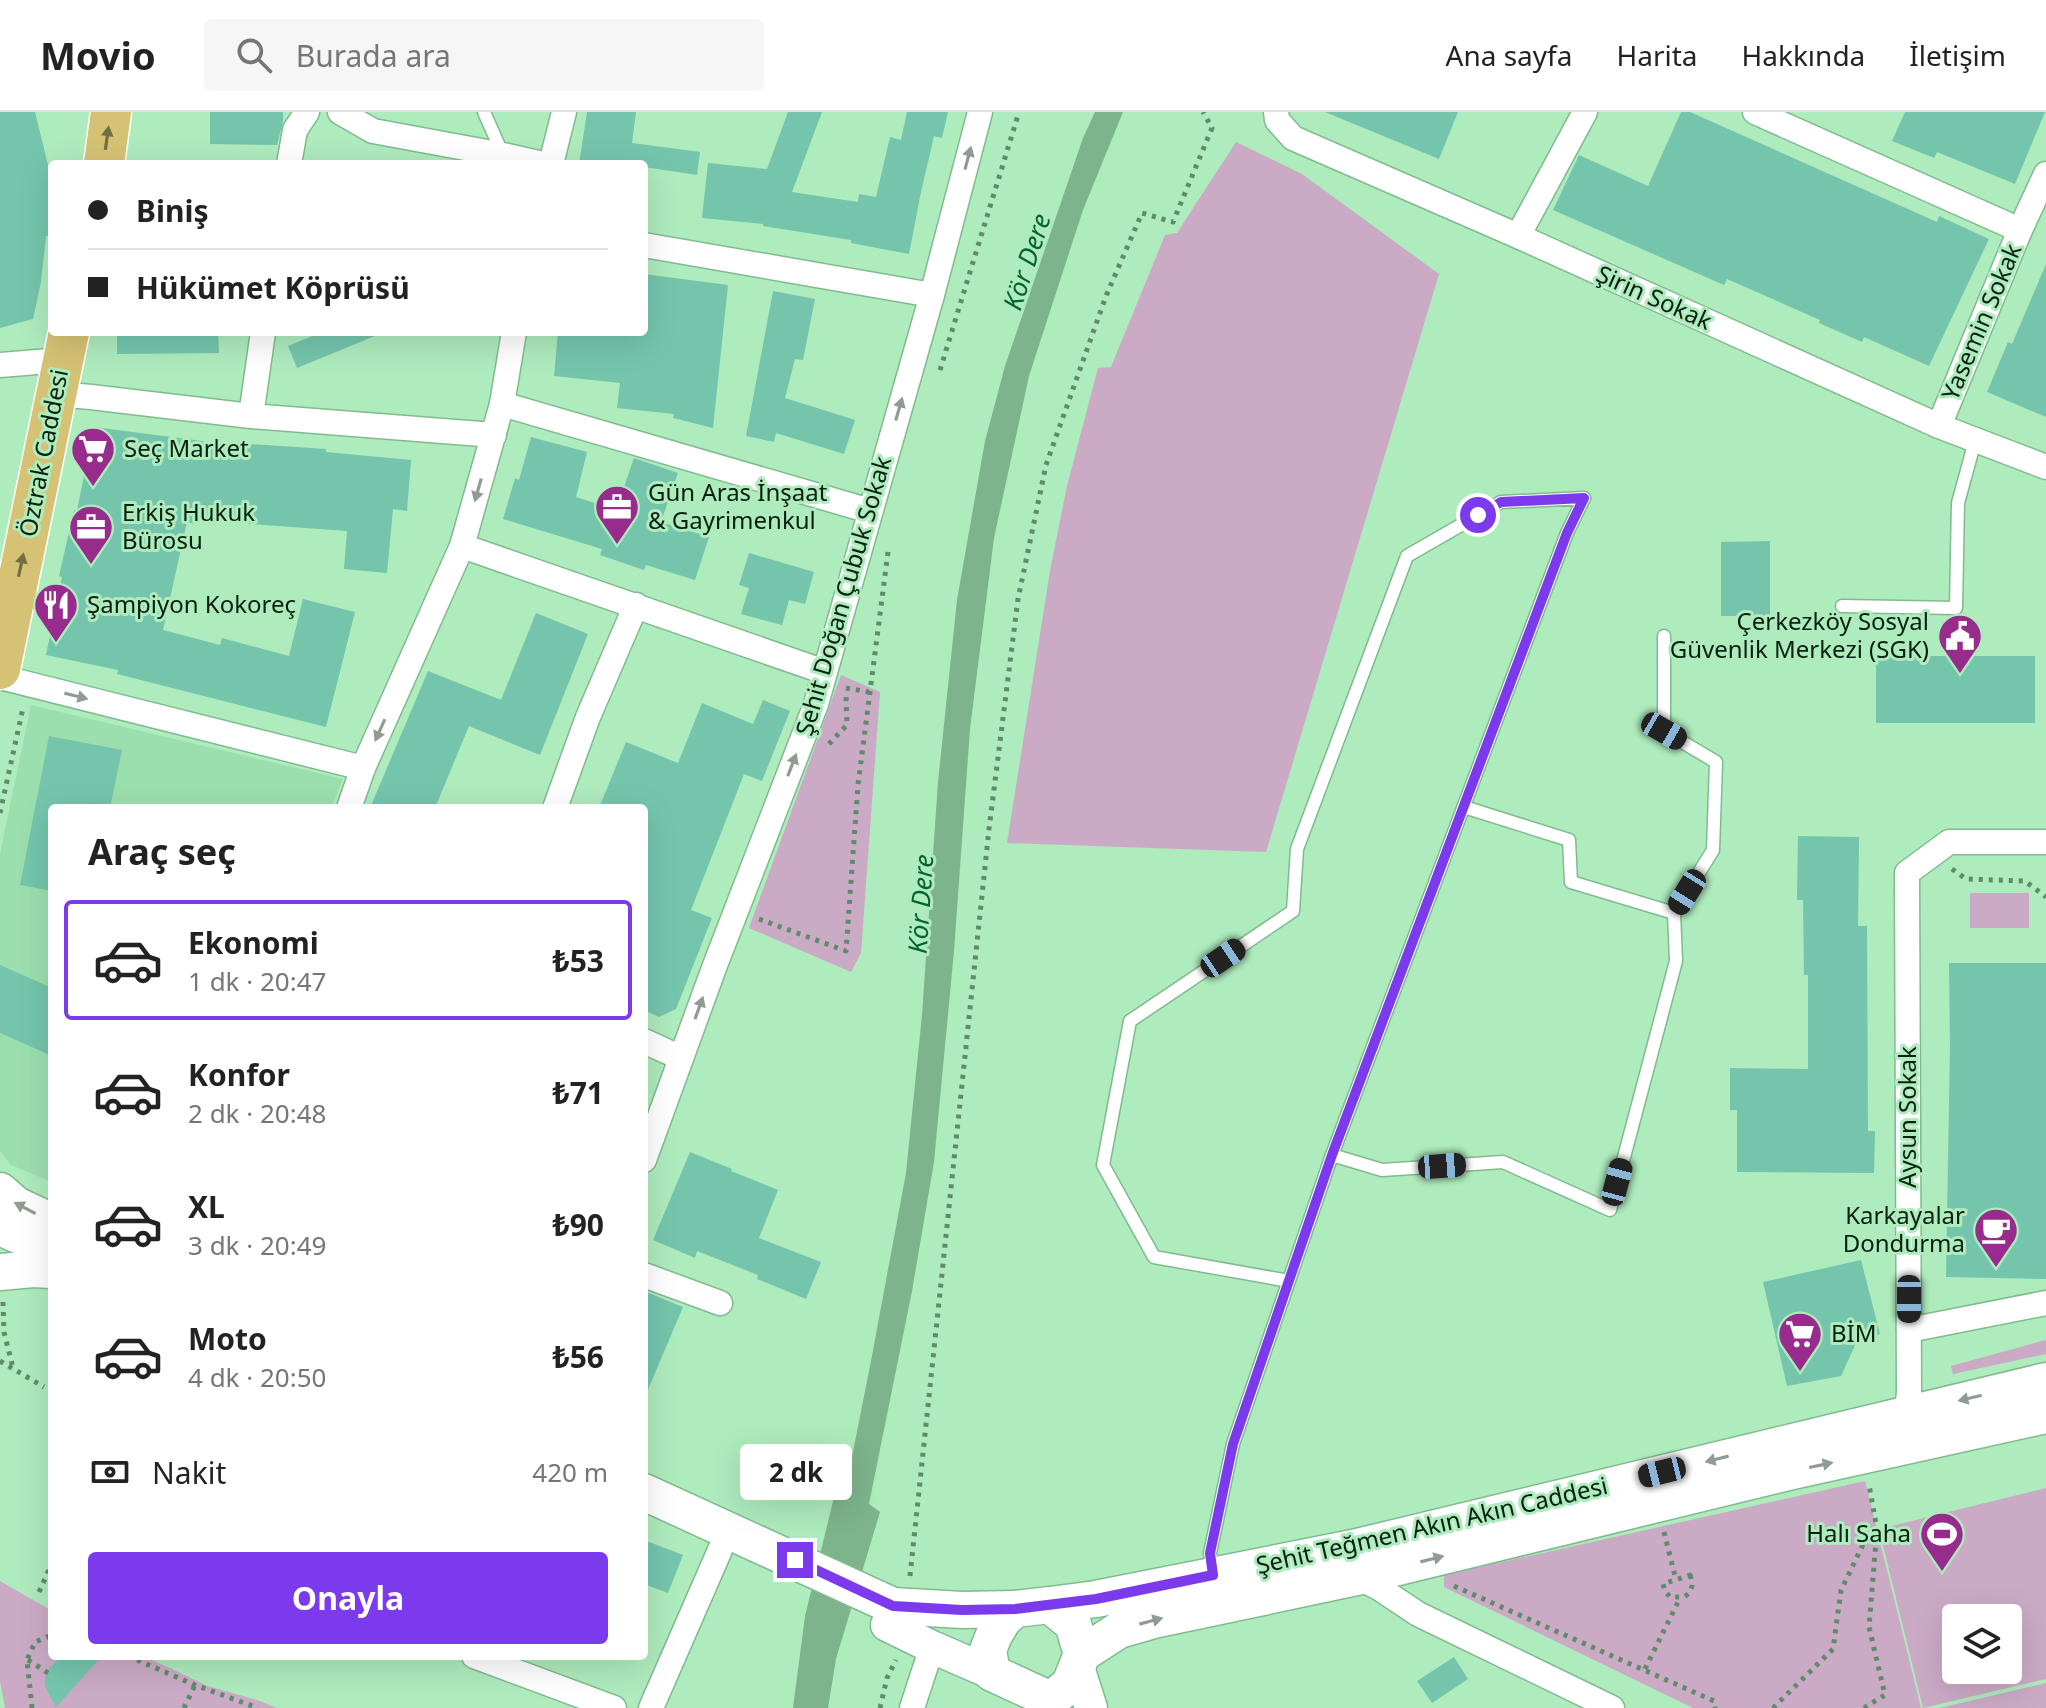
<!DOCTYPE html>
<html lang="tr">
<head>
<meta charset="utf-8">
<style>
  :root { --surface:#fff; --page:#f6f6f6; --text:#222; --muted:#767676; --line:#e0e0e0; --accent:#7c3aed }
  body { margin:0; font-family:"Noto Sans",sans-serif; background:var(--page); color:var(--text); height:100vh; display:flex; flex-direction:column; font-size:30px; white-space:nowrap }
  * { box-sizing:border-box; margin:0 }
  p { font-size:26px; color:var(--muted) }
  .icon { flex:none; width:44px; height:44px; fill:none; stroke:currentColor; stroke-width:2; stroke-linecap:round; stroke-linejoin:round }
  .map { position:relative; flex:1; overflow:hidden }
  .panel { position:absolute; left:48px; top:692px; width:600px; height:856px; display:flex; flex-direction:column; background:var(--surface); border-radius:8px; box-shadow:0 8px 32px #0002 }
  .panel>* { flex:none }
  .top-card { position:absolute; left:48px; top:48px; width:600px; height:176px; border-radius:8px; box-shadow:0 8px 32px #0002; display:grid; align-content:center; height:176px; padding:0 40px; background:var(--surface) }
  .buttons { position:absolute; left:1942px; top:1492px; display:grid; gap:16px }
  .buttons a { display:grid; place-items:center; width:80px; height:80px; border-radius:8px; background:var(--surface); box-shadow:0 8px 32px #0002; font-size:40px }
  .end { position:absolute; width:36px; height:36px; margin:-18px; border:10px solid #7c3aed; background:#fff; box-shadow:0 0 0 4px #fff }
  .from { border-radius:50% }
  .bubble { position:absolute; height:56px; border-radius:8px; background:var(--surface); box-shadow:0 8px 32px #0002; font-size:26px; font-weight:700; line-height:56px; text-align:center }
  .car { position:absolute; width:24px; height:48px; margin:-24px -12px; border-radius:10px; box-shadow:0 0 6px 2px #0007; background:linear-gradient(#222 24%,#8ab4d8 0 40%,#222 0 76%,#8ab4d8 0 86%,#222 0) }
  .top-card b { display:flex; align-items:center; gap:28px; height:76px; font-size:30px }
  .top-card b+b { border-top:2px solid var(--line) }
  .top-card i { width:20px; height:20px; background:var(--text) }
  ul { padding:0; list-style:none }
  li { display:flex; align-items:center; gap:24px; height:120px; margin:0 16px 12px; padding:0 24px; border:4px solid transparent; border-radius:8px }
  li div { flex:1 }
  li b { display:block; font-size:30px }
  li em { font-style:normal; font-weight:700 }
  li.on { border-color:var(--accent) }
  li>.icon { width:72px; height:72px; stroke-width:1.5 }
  h2 { padding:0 40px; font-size:36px; line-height:96px }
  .pay { display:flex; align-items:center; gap:20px; height:88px; padding:0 40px; font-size:30px }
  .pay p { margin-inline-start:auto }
  .action { display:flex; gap:16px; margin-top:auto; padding:16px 40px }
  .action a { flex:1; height:92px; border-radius:8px; background:var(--accent); color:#fff; font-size:32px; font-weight:700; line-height:92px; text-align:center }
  header { display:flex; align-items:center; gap:48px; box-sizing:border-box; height:112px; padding:0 40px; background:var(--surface); border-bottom:2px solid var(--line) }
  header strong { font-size:38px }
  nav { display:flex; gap:44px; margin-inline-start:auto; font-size:28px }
  .search { width:560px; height:72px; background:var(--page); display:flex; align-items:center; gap:20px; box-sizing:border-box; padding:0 28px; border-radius:8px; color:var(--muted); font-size:30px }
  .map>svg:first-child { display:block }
  .built { fill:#9cdfae }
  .green { fill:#cbaac5; fill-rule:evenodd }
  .water { fill:#7db48b }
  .building { fill:#75c5ad }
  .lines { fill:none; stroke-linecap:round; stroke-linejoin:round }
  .service-casing { stroke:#80bb8f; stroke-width:15 }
  .minor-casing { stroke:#80bb8f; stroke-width:27 }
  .tertiary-casing { stroke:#80bb8f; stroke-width:35 }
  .secondary-casing { stroke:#80bb8f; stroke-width:39 }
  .primary-casing { stroke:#fff; stroke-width:43 }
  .path { stroke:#5f8b6a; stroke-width:5; stroke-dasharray:4 6; stroke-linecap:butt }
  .service { stroke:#fff; stroke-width:12 }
  .minor { stroke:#fff; stroke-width:24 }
  .tertiary { stroke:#fff; stroke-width:32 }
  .secondary { stroke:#fff; stroke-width:36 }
  .primary { stroke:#d6c274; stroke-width:40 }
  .oneway { fill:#6f7142 }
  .oneway2 { fill:#909b93 }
  .route { stroke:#7c3aed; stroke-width:10 }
  .labels { text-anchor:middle; stroke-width:6; stroke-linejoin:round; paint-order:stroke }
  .street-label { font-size:24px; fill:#08200f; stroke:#aeebbd }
  .poi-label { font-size:24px; fill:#08200f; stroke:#aeebbd; text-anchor:start }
  .water-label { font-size:26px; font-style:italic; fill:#066230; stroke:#aeebbd }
</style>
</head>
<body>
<header>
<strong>Movio</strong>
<div class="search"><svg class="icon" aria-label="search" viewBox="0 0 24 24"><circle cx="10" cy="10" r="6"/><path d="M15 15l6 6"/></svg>Burada ara</div>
<nav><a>Ana sayfa</a><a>Harita</a><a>Hakkında</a><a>İletişim</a></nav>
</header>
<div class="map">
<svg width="2046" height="1596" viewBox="0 0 2046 1596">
  <rect width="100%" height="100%" fill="#aeebbd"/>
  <polygon class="built" points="31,593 343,667 331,696 52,696 52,1070 11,1053 0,1039 0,742"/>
  <g class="green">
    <polygon points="1236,30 1302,62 1439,162 1266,740 1007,731 1050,459 1067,374 1098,256 1111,255 1165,123 1177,121"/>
    <polygon points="841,563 880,580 861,841 851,860 749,816"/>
    <rect x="1970" y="781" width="59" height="35"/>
    <polygon points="2046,1228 2046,1242 1953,1262 1951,1254"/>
    <polygon points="1865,1369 1921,1596 1693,1596 1444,1475 1444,1463"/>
    <path d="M2046,1376V1567L1923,1596L1879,1417ZM1956,1506H2008V1558H1956Z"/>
    <polygon points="0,1469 52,1499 52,1544 144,1544 208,1574 260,1589 277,1596 5,1596 0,1569"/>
    <polygon points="2046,1571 2046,1596 1940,1596"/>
  </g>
  <polygon class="water" points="1095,0 1123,0 1083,98 1029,264 994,426 970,617 954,839 934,1050 912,1179 869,1392 880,1400 836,1547 828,1596 793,1596 805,1504 834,1385 844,1385 871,1249 906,1061 922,903 938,670 957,488 985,329 1005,254 1083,26"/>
  <g class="building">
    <polygon points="0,0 35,0 50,61 50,124 46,124 41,170 33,207 0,216"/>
    <polygon points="210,0 283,0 283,10 277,33 210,32"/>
    <polygon points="587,0 636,0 632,31 700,40 697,63 644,55 644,52 579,52"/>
    <polygon points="788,0 822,0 792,80 858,90 859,82 876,85 890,25 901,28 907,0 948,0 942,26 934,24 921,80 909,142 851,131 851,128 763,114 763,112 702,106 708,51 767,57"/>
    <polygon points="1325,0 1458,0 1439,47"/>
    <polygon points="1681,0 1690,0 1937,110 1939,104 1989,127 1929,254 1864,225 1862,230 1819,211 1820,208 1727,167 1724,173 1553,98 1579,43 1648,74"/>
    <polygon points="1905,0 2045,0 2015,72 1937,40 1934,46 1892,29"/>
    <polygon points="2046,152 2046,305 1987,280 2008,230 2012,232"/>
    <polygon points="644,162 728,173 713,316 673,306 674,302 617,296 620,271 554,264 558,220 644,220"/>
    <polygon points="773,179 815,187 803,248 795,247 785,286 855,308 844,342 776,321 774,330 746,324"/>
    <polygon points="117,220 218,220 219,241 117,242"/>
    <polygon points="322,220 382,220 382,221 297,256 288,234"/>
    <polygon points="94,315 233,333 233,331 326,337 326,340 411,348 407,399 393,397 387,461 344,457 347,419 196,408 195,412 187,410 163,518 220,533 222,526 289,544 303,487 355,500 326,615 117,562 118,558 46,543 62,465 59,464 74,398 77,398"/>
    <polygon points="531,325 587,340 576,385 616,398 634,346 678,361 661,410 709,425 695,468 646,453 644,458 600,443 602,437 503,407 515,366 519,368"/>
    <polygon points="1770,429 1770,504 1721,504 1721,430"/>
    <polygon points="749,441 814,460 805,492 789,488 782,513 741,502 749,476 739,473"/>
    <polygon points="536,501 588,522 540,643 469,614 435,696 370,696 428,559 501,588"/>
    <rect x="1876" y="544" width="159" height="67"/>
    <polygon points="763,588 790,599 762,669 744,662 691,798 712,806 676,897 659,905 644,898 644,696 599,696 626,630 678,651 702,591 753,612"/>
    <polygon points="49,624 122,638 110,696 52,696 52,779 20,773"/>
    <polygon points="1798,724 1859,725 1858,814 1867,814 1868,1019 1875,1019 1874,1061 1737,1060 1737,998 1730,998 1730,956 1808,957 1808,863 1804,863 1803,788 1797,788"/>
    <polygon points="1949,851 2046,851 2046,1167 1946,1165 1950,934"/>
    <polygon points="0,853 52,876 52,944 0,921"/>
    <polygon points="690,1040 732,1057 731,1059 778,1078 759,1126 821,1150 806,1187 757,1167 758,1163 697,1139 695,1146 653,1128"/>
    <polygon points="1861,1148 1880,1222 1857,1229 1841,1264 1787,1274 1763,1170"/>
    <polygon points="644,1179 683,1195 644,1287"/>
    <polygon points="644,1428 683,1443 668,1481 644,1472"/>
    <polygon points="71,1544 102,1544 56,1595 45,1575 45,1567 50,1555 57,1548"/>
    <polygon points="1454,1545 1468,1567 1432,1591 1417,1569"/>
  </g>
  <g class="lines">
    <g class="service-casing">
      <g id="service">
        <polyline points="484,0 503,43"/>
        <polyline points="1842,494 1956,496 1958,391 1975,329"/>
        <polyline points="1464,695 1569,728 1571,770 1674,801"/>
        <polyline points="1332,1043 1382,1058 1503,1050 1610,1098 1676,849 1674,801 1713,738 1716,650 1664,619 1664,524"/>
        <polyline points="1213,1459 1210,1441 1233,1332 1332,1043 1567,421 1584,386 1501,390 1407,444 1297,737 1293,799 1130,909 1103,1053 1154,1145 1289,1169"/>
      </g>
    </g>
    <g class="minor-casing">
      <g id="minor">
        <polyline points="340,0 373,19 503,43 543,52"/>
        <polyline points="1276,0 1277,8 1293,26 1518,124 1939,314 2046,355"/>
        <polyline points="1755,0 2020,118"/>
        <polyline points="289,52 295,18 307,0"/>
        <polyline points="551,52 564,0"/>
        <polyline points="1518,124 1585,0"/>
        <polyline points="644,133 932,183"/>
        <polyline points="0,253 49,249 64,244"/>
        <polyline points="56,282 91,285 251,304 494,323"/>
        <polyline points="502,292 870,399"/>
        <polyline points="251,304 263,220"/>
        <polyline points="1939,314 2020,118 2046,62"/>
        <polyline points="462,434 825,560"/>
        <polyline points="0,565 363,656"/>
        <polyline points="349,696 363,656 462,434 502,292 514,220"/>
        <polyline points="555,696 588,605 636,493"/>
        <polyline points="644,929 681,946"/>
        <polyline points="644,1048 714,856 816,592 932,183 980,0"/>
        <polyline points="644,1163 720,1191"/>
        <polyline points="1909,1218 2046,1191"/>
        <polyline points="1907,1301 1909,1280 1907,761 1949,730 2046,730"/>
        <polyline points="1357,1465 1379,1476 1418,1502 1612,1596"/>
        <polyline points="474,1544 614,1596"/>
        <polyline points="651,1596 720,1438"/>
        <polyline points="912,1596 932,1535"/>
      </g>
    </g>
    <g class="tertiary-casing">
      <g id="tertiary">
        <polyline points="887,1513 932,1535 992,1561"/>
        <polyline points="1078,1555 1091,1596"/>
      </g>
    </g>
    <g class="secondary-casing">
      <g id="secondary">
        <polyline points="0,1079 16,1093 52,1110"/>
        <polyline points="0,1115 52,1138"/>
        <polyline points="0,1160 33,1157 52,1158"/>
        <polyline points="644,1380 893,1494 962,1498 1015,1497"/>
        <polyline points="1050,1493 1096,1487 1353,1436 2046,1269"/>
        <polygon points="1050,1493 1073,1512 1082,1542 1070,1572 1051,1588 992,1561 988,1538 994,1523 1003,1508 1015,1497"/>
        <polyline points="1082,1542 1119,1518 1154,1508 1357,1465 1788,1360 2046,1303"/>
      </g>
    </g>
    <g class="primary-casing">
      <g id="primary">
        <polyline points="104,52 111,0"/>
        <polyline points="0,557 69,220"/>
      </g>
    </g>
    <g class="path">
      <polyline points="940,258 1019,0"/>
      <polyline points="846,576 869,580"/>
      <polyline points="829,632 847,613 846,585"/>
      <polyline points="0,701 23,596"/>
      <polyline points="1952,757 1966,767 2025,769 2046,785"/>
      <polyline points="759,807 846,839 858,673 888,440"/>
      <polyline points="3,1190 4,1220 13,1256"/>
      <polyline points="0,1249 44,1275"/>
      <polyline points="1664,1420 1676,1468"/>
      <path d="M1690,1463C1694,1473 1692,1480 1684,1485H1670L1665,1479L1663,1472Z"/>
      <polyline points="910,1464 989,717 1018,487 1046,353 1106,184 1142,101 1173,110 1212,16 1203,0"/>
      <polyline points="1454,1474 1714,1589 1715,1596"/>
      <polyline points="39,1480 52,1451"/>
      <polyline points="58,1544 59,1547"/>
      <polyline points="128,1544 195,1573 258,1596"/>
      <polyline points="28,1548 48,1561"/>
      <polyline points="1645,1557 1680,1486"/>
      <polyline points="32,1596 27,1548 35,1530 52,1523"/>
      <polyline points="184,1596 195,1573"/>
      <polyline points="880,1596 887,1566 896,1548"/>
      <polyline points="1773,1596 1833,1537 1841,1478 1874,1410"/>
      <polyline points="1864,1596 1885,1583 1869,1515 1877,1417 1869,1373"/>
    </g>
    <use href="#service" class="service"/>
    <use href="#minor" class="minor"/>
    <use href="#tertiary" class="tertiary"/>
    <use href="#secondary" class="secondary"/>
    <use href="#primary" class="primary"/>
  </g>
  <defs><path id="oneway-solid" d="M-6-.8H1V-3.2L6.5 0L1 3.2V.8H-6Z" transform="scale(2)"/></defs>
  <g class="oneway">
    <use href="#oneway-solid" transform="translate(107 26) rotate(-82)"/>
    <use href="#oneway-solid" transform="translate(21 453) rotate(-78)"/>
  </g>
  <g class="oneway2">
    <use href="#oneway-solid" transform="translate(968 46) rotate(-75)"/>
    <use href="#oneway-solid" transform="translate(899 297) rotate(-74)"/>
    <use href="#oneway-solid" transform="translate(478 378) rotate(106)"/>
    <use href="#oneway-solid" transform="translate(76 584) rotate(14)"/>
    <use href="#oneway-solid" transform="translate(380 618) rotate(114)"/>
    <use href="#oneway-solid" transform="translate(792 653) rotate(-69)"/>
    <use href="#oneway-solid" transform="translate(699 896) rotate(-70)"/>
    <use href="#oneway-solid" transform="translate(25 1096) rotate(-152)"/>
    <use href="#oneway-solid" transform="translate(1970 1286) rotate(167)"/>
    <use href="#oneway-solid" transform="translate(1717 1347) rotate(166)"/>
    <use href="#oneway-solid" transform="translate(1821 1353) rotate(-12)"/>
    <use href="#oneway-solid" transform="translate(1432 1447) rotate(-14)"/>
    <use href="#oneway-solid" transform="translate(1151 1509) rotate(-15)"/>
  </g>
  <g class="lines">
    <polyline class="route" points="795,1448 893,1494 962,1498 1015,1497 1096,1487 1213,1463 1210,1441 1233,1332 1332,1043 1567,421 1584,386 1501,390 1478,403"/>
  </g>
  <defs>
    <g id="supermarket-pin" transform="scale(2.3)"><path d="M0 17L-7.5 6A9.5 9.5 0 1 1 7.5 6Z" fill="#972c8d" stroke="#aeebbd"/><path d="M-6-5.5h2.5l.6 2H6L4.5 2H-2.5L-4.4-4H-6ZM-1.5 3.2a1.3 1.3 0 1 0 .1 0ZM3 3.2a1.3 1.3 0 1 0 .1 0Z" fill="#fff"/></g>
    <g id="office-pin" transform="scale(2.3)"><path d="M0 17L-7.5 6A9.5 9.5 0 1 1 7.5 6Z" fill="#972c8d" stroke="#aeebbd"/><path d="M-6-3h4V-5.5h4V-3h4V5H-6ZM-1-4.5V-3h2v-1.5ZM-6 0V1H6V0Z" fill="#fff"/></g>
    <g id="restaurant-pin" transform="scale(2.3)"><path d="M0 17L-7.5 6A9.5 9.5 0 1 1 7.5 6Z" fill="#972c8d" stroke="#aeebbd"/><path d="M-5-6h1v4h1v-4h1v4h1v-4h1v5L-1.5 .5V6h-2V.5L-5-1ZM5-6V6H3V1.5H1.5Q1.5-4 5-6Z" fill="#fff"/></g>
    <g id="civic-pin" transform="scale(2.3)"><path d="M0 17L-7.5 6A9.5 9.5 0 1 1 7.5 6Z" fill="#972c8d" stroke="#aeebbd"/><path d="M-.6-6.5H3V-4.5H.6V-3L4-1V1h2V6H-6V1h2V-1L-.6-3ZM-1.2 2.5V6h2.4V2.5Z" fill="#fff"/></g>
    <g id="cafe-pin" transform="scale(2.3)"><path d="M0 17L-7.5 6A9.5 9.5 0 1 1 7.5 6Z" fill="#972c8d" stroke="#aeebbd"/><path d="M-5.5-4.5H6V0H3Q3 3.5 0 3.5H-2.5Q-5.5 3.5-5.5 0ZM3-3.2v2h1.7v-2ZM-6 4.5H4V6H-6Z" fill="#fff"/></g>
    <g id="stadium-pin" transform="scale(2.3)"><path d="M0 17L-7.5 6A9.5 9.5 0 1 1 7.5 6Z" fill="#972c8d" stroke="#aeebbd"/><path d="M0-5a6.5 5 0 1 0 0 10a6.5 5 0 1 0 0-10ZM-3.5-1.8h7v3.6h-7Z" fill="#fff"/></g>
  </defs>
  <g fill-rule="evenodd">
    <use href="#supermarket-pin" x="93" y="337"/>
    <use href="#office-pin" x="617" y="395"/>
    <use href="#office-pin" x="91" y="415"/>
    <use href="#restaurant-pin" x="56" y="493"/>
    <use href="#civic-pin" x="1960" y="524"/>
    <use href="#cafe-pin" x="1996" y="1118"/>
    <use href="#supermarket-pin" x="1800" y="1222"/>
    <use href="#stadium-pin" x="1942" y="1422"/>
  </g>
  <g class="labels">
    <g class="street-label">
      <text transform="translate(1654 186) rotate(24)" y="8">Şirin Sokak</text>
      <text transform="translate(1982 210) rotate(-67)" y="8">Yasemin Sokak</text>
      <text transform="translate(44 341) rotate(-79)" y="8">Öztrak Caddesi</text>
      <text transform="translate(844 484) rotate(-74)" y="8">Şehit Doğan Çubuk Sokak</text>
      <text transform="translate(1908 1005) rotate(-90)" y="8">Aysun Sokak</text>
      <text transform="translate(1432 1414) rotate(-13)" y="8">Şehit Teğmen Akın Akın Caddesi</text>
    </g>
    <g class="poi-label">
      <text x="124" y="345">Seç Market</text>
      <text x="648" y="389">Gün Aras İnşaat<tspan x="648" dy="28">&amp; Gayrimenkul</tspan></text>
      <text x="122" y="409">Erkiş Hukuk<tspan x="122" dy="28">Bürosu</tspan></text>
      <text x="87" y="501">Şampiyon Kokoreç</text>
      <text x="1929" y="518" text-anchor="end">Çerkezköy Sosyal<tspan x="1929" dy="28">Güvenlik Merkezi (SGK)</tspan></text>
      <text x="1965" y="1112" text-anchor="end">Karkayalar<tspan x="1965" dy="28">Dondurma</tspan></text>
      <text x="1831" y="1230">BİM</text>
      <text x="1911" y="1430" text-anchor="end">Halı Saha</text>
    </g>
    <g class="water-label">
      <text transform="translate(1027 150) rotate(-72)" y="9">Kör Dere</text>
      <text transform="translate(921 792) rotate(-86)" y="9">Kör Dere</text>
    </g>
  </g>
</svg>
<div class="buttons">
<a><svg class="icon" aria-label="layers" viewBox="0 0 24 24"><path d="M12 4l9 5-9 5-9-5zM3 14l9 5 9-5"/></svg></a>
</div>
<i class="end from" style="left:1478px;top:403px"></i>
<i class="end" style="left:795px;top:1448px"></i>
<div class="bubble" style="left:740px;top:1332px;width:112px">2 dk</div>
<i class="car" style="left:1664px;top:619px;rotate:120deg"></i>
<i class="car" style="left:1687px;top:780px;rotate:212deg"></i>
<i class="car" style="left:1223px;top:846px;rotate:56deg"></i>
<i class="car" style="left:1442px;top:1054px;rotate:86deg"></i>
<i class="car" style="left:1617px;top:1070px;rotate:15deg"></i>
<i class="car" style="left:1909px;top:1187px;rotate:180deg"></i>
<i class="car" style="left:1662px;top:1360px;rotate:256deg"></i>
<div class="top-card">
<b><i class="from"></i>Biniş</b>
<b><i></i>Hükümet Köprüsü</b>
</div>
<section class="panel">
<h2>Araç seç</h2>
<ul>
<li class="on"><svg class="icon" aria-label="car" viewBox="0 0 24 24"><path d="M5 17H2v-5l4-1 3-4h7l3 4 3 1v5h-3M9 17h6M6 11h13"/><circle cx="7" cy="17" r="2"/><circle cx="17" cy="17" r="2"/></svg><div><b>Ekonomi</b><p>1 dk · 20:47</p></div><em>₺53</em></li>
<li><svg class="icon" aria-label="car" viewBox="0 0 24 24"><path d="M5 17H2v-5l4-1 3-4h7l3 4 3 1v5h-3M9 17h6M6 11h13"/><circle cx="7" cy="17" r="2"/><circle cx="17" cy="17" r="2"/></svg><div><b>Konfor</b><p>2 dk · 20:48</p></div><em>₺71</em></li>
<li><svg class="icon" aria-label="car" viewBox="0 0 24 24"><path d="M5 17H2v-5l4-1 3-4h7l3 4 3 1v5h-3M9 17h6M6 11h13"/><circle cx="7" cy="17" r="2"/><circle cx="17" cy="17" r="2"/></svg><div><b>XL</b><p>3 dk · 20:49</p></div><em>₺90</em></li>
<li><svg class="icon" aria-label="car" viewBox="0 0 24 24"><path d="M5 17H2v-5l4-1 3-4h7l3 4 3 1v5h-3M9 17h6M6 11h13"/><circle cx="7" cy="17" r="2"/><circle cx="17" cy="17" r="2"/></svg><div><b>Moto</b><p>4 dk · 20:50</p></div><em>₺56</em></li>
</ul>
<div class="pay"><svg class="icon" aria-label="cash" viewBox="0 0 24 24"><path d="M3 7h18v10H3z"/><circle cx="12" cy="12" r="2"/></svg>Nakit<p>420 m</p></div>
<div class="action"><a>Onayla</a></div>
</section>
</div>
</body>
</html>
